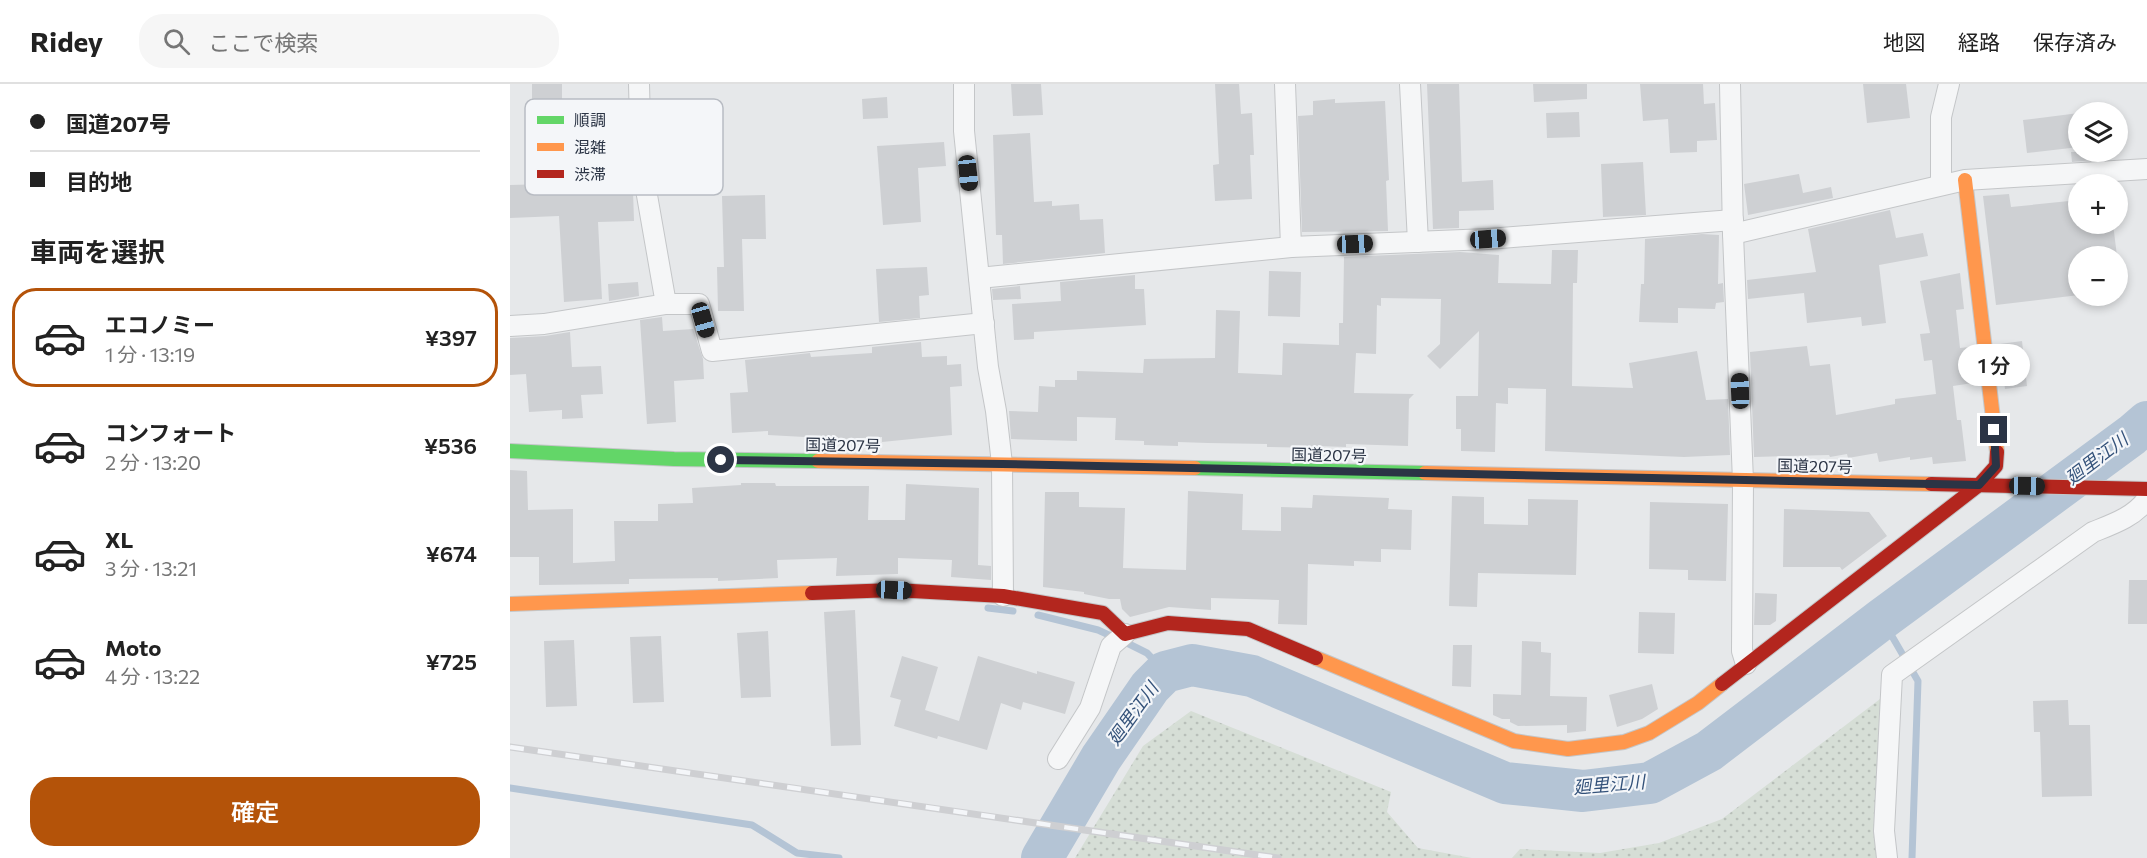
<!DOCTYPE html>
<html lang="ja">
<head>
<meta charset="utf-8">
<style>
  :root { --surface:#fff; --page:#f6f6f6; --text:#222; --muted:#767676; --line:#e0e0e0; --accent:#b45309 }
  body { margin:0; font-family:Commissioner,"Noto Sans JP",sans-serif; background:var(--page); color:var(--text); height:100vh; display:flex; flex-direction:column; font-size:22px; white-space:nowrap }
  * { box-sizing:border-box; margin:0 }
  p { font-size:20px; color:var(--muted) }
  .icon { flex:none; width:33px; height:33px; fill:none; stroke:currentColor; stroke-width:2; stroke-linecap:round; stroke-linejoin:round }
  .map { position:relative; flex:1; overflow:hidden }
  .drawer { display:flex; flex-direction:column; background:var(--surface); width:510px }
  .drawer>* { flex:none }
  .top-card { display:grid; align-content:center; height:132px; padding:0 30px; background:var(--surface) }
  .buttons { position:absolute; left:1558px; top:18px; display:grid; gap:12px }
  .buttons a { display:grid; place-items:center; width:60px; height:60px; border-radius:50%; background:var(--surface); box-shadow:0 3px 9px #0003; font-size:30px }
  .end { position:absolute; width:27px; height:27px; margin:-14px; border:8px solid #2b3445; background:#fff; box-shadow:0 0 0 3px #fff }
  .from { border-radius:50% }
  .bubble { position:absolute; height:42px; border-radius:21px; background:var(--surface); box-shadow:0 3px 9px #0003; font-size:20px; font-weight:600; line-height:42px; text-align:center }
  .car { position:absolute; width:18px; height:36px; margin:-18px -9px; border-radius:8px; box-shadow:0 0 4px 2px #0007; background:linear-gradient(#222 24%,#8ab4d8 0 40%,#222 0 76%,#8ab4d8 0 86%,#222 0) }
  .top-card b { display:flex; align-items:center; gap:21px; height:57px; font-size:22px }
  .top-card b+b { border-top:2px solid var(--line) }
  .top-card i { width:15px; height:15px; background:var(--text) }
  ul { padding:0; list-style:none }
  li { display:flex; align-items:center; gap:18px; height:99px; margin:0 12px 9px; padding:0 18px; border:3px solid transparent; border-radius:24px }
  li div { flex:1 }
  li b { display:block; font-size:22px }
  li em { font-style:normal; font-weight:600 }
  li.selected { border-color:var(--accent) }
  li>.icon { width:54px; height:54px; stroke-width:1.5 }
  h2 { padding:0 30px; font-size:27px; line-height:72px }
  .button { display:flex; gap:12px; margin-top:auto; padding:12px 30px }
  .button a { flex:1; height:69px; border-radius:24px; background:var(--accent); color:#fff; font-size:24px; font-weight:600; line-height:69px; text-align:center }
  header { display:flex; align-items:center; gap:36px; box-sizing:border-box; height:84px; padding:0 30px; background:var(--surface); border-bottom:2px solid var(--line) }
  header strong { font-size:28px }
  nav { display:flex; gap:33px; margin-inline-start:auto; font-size:21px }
  .search { width:420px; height:54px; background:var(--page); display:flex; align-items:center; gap:15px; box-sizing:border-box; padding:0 21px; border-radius:24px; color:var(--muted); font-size:22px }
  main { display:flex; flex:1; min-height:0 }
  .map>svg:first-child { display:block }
  .grass { fill:url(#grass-dots) }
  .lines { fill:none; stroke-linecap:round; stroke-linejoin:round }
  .stream { stroke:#b4c4d5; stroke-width:7 }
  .river { stroke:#b4c4d5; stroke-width:42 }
  .building { fill:#ced0d3 }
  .street-casing { stroke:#c4c6c8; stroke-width:22 }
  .fast-casing { stroke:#c4c6c8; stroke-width:16 }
  .slow-casing { stroke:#c4c6c8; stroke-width:16 }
  .jam-casing { stroke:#c4c6c8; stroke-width:16 }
  .street { stroke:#f5f6f7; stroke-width:20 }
  .fast { stroke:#63d668; stroke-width:14 }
  .slow { stroke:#ff974d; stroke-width:14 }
  .jam { stroke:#b3261e; stroke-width:14 }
  .rail-casing { stroke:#cecfd2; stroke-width:7 }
  .rail { stroke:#f4f6f9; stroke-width:4.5; stroke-dasharray:14; stroke-linecap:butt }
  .route { stroke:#2b3445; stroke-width:8 }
  .labels { text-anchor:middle; stroke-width:4.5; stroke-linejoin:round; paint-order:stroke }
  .street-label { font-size:16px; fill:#2b3445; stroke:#f4f6f9 }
  .water-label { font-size:18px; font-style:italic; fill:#34527a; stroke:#f4f6f9 }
  .key { fill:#f4f6f9; stroke:#b8bcc3; stroke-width:1.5 }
  .key-label { font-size:16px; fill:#2b3445 }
</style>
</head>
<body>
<header>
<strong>Ridey</strong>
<div class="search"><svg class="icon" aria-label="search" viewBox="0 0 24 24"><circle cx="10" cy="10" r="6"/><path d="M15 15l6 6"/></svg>ここで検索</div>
<nav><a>地図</a><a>経路</a><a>保存済み</a></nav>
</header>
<main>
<section class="drawer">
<div class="top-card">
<b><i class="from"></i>国道207号</b>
<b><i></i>目的地</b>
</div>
<h2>車両を選択</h2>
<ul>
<li class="selected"><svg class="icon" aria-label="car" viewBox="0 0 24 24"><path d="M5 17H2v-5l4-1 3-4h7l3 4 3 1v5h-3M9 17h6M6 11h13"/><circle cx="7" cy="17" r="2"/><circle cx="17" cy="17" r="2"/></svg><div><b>エコノミー</b><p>1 分 · 13:19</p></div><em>¥397</em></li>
<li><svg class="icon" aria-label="car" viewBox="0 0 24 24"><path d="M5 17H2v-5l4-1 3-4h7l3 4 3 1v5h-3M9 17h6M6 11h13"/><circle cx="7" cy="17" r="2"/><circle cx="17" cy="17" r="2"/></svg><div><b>コンフォート</b><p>2 分 · 13:20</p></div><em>¥536</em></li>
<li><svg class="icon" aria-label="car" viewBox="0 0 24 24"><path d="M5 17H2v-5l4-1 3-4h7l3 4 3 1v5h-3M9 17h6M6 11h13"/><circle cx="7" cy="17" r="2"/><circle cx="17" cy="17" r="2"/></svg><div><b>XL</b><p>3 分 · 13:21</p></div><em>¥674</em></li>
<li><svg class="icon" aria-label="car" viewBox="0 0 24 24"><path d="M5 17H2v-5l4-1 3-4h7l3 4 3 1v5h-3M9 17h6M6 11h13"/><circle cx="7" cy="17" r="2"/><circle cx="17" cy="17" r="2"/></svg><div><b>Moto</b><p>4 分 · 13:22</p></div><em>¥725</em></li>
</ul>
<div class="button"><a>確定</a></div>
</section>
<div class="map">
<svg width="1637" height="774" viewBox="0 0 1637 774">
  <defs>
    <pattern id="grass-dots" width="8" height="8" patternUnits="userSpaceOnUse" patternTransform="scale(1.5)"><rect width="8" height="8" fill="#d6ded6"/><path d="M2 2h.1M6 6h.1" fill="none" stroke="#b8bfb9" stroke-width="1.8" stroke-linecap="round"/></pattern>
  </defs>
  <rect width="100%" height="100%" fill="#e6e8ea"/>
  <g class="grass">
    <polygon points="1374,612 1368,774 1002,774 1010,765 1090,769 1149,759 1212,735"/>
    <polygon points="681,627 881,708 877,728 908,764 962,774 565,774 633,662"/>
  </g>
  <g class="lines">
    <g class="stream">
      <polyline points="478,524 503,527"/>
      <polyline points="528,531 588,546 601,552"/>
      <polyline points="1372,535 1408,597 1402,774"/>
      <polyline points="617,559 637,569 655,588"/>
      <polyline points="0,704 242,741 287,769 329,774"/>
    </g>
    <polyline class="river" points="532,774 591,674 640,603 655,588 682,581 742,592 995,699 1073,707 1140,699 1199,667 1372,535 1622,351 1637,338"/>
  </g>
  <g class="building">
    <polygon points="22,0 52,0 52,23 22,24"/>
    <polygon points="501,0 531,0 533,31 503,32"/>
    <polygon points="705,0 729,0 731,30 742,29 744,71 740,71 742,115 705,117 703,81 709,80"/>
    <polygon points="917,0 949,0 952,98 983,96 984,126 949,127 949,144 923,145"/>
    <polygon points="1023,0 1077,0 1077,15 1024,18"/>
    <polygon points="1130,0 1193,0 1194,20 1205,19 1207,56 1187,57 1187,68 1160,69 1158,35 1133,37"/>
    <polygon points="1353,0 1396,0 1400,34 1357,39"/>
    <polygon points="377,13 378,34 353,35 352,15"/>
    <polygon points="825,15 825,19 875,17 879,96 876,97 878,147 792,148 788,32 803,31 803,17"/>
    <polygon points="1069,28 1070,53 1037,54 1036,29"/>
    <polygon points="1569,29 1569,63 1517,69 1513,36"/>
    <polygon points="520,49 524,118 542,117 542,122 569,120 570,136 593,135 595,169 493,180 492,151 486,151 483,51"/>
    <polygon points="434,58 436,82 408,84 411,138 373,141 367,62"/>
    <polygon points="1561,68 1595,68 1595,75 1562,78"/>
    <polygon points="1133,78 1136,131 1093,133 1091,80"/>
    <polygon points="1289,90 1293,109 1321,103 1323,114 1238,131 1234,100"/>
    <polygon points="74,99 74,109 123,107 124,137 88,138 92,215 54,218 49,132 0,134 0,101"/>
    <polygon points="1499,110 1501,123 1569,116 1569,140 1603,140 1607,172 1569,172 1569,211 1486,221 1473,112"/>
    <polygon points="255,111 256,155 232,155 234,227 208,227 207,183 214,183 212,112"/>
    <polygon points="1380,126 1386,154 1413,149 1418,172 1369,181 1376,239 1352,242 1351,233 1297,239 1294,209 1238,215 1237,196 1306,188 1298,145"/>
    <polygon points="1192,150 1209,151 1208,200 1213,199 1214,218 1206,219 1205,225 1168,224 1168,239 1129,238 1131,200 1134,200 1135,155"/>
    <polygon points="1042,166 1068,166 1067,199 1063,199 1062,302 1123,304 1119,279 1187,267 1196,316 1218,315 1220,371 1174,373 1035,367 1036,305 998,304 998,320 986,319 985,368 951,367 951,345 946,345 946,312 968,312 969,247 930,285 917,272 930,260 931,215 871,214 871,222 867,221 866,270 846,269 844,309 904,310 899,315 898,362 836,360 836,363 807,362 807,364 757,363 757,360 698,359 668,358 668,362 634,361 634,357 605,356 606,334 567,333 567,357 501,355 499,327 528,328 529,302 545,303 545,296 567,296 567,287 633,289 634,275 705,274 706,226 730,227 728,289 772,291 773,259 829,261 829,239 833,239 834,173 950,168 989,171 988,199 1041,200"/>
    <polygon points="417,183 419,211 409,212 410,234 369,238 366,185"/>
    <polygon points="759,187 791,188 790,233 758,232"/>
    <polygon points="1450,189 1454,225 1446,226 1450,264 1459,263 1463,299 1443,302 1447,336 1451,336 1456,377 1423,380 1422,373 1400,376 1400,373 1369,378 1367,369 1338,374 1337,370 1320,373 1319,371 1244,373 1240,268 1297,262 1300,282 1320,280 1326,331 1385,320 1385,315 1426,310 1422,276 1414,277 1410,250 1420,249 1410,197"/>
    <polygon points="625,191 625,205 634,205 636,241 524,248 524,255 504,256 502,220 551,217 550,198"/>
    <polygon points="128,198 129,212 99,217 98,200"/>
    <polygon points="510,202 511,215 483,216 482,205"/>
    <polygon points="152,233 153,247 183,245 193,275 194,295 164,297 166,338 137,340 130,236"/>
    <polygon points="60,248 62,283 91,282 93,310 71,311 73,334 52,335 52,326 19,328 16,290 0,291 0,254 35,252"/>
    <polygon points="1512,257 1517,302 1495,305 1490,260"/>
    <polygon points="411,258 412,273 437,272 437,281 451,280 452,302 440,303 442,351 372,358 372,353 313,356 313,354 258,351 258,347 222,349 220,309 238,308 235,276 300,269 301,273 362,269 362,263"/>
    <polygon points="0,386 17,387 18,426 63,425 63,479 105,477 104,437 148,437 148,420 183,419 182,404 231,401 231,399 265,399 266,402 359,402 358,436 395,436 396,400 469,404 468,481 481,482 481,496 441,493 442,476 388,474 388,490 326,492 327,474 267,476 268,494 208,497 208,494 119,495 119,500 29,501 29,473 0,473"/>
    <polygon points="678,407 733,410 732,446 771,447 771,423 802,424 803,411 879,414 878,425 902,426 901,466 871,465 871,478 844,477 844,482 798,480 797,541 768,540 769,516 701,514 701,526 659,523 620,533 612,525 610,515 599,515 574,510 574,508 533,503 535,408 569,408 569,423 615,424 613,484 676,486"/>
    <polygon points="942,412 974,413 974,440 1018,441 1018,415 1068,416 1066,491 968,489 967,523 939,522"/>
    <polygon points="1140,418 1218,420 1216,497 1178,496 1178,486 1139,485"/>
    <polygon points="1274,425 1359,428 1377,452 1332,486 1330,483 1273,483"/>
    <polygon points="1619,496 1637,496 1637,540 1618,540"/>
    <polygon points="1245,509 1267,510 1266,537 1260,541 1244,541"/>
    <polygon points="345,526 351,661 321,662 314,528"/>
    <polygon points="1129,528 1165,529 1164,570 1128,569"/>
    <polygon points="258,547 261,613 231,614 227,549"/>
    <polygon points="151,552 154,618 123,619 120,553"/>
    <polygon points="64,556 67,622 36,623 34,557"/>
    <polygon points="1012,557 1031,558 1031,568 1041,569 1040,612 1077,613 1076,647 1057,649 1057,641 1008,642 1000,638 1000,635 992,635 983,631 983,610 1011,611"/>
    <polygon points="943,561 962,561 961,603 942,602"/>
    <polygon points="392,572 428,583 415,626 449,637 468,572 527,590 527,587 565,598 555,630 513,618 511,626 491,619 477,666 428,652 427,655 384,642 391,616 380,613"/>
    <polygon points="1142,600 1148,625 1132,635 1107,643 1099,611"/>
    <polygon points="1558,616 1559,641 1580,641 1582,712 1532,713 1530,648 1524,648 1523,617"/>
  </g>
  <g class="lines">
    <g class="street-casing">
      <g id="street">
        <polyline points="454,0 454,47 478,283 486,327 492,380 493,512"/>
        <polyline points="775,0 781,163"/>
        <polyline points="900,0 908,158"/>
        <polyline points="1220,0 1223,150 1233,397 1232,567 1236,580"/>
        <polyline points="1431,101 1431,33 1439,0"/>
        <polyline points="1223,150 1455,96 1637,85"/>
        <polyline points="469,194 781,163 978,155 1223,136"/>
        <polyline points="156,220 189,220 202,267 474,239"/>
        <polyline points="0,242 34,240 156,220 131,77 129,0"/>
        <polyline points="548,675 580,624 601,562 615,550"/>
        <path d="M1377,774L1374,747L1382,591L1583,448C1603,440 1624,433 1637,415"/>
      </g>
    </g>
    <g class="fast-casing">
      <g id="fast">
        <polyline points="0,367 164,375 308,377"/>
        <polyline points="685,384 915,389"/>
      </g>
    </g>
    <g class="slow-casing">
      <g id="slow">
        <polyline points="1455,96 1487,368"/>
        <polyline points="308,377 685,384"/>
        <polyline points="915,389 1421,400"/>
        <polyline points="0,520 302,509"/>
        <polyline points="806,574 1004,657 1058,665 1114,658 1139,649 1188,619 1212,600"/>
      </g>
    </g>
    <g class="jam-casing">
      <g id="jam">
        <polyline points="1421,400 1637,405"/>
        <polyline points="302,509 384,506 493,512 593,529 615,550 658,539 738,545 806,574"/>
        <polyline points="1212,600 1469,401 1486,382 1487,368"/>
      </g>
    </g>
    <use href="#street" class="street"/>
    <use href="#fast" class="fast"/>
    <use href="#slow" class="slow"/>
    <use href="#jam" class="jam"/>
    <g class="rail-casing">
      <polyline id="rail" points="0,663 768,774"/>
    </g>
    <use href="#rail" class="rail"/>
  </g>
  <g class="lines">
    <polyline class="route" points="211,376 492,380 1469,401 1486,382 1484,346"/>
  </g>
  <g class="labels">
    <g class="street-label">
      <text transform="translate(333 361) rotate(1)" y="6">国道207号</text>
      <text transform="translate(819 371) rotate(1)" y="6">国道207号</text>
      <text transform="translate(1305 382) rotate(1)" y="6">国道207号</text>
    </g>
    <g class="water-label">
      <text transform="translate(1587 375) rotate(-37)" y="6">廻里江川</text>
      <text transform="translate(623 630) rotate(-54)" y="6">廻里江川</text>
      <text transform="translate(1099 701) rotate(-5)" y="6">廻里江川</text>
    </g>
  </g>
  <rect x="15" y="15" width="198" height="96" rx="9" class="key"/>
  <rect x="27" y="32" width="27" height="8" fill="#63d668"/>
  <rect x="27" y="59" width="27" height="8" fill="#ff974d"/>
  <rect x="27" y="86" width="27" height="8" fill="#b3261e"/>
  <g class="key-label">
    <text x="64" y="42">順調</text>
    <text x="64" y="69">混雑</text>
    <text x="64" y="96">渋滞</text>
  </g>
</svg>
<div class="buttons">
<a><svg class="icon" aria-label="layers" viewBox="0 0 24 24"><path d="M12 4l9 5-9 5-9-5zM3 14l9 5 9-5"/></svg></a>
<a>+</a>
<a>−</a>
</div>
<i class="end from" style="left:211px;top:376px"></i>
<i class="end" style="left:1484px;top:346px"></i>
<div class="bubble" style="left:1448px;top:260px;width:72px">1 分</div>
<i class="car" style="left:458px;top:89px;rotate:174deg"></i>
<i class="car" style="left:978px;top:155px;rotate:86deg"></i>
<i class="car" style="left:845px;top:160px;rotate:88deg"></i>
<i class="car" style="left:193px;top:236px;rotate:164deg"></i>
<i class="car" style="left:1230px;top:307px;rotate:358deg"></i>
<i class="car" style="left:1517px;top:402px;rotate:91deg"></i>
<i class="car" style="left:384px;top:506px;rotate:93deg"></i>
</div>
</main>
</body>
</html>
